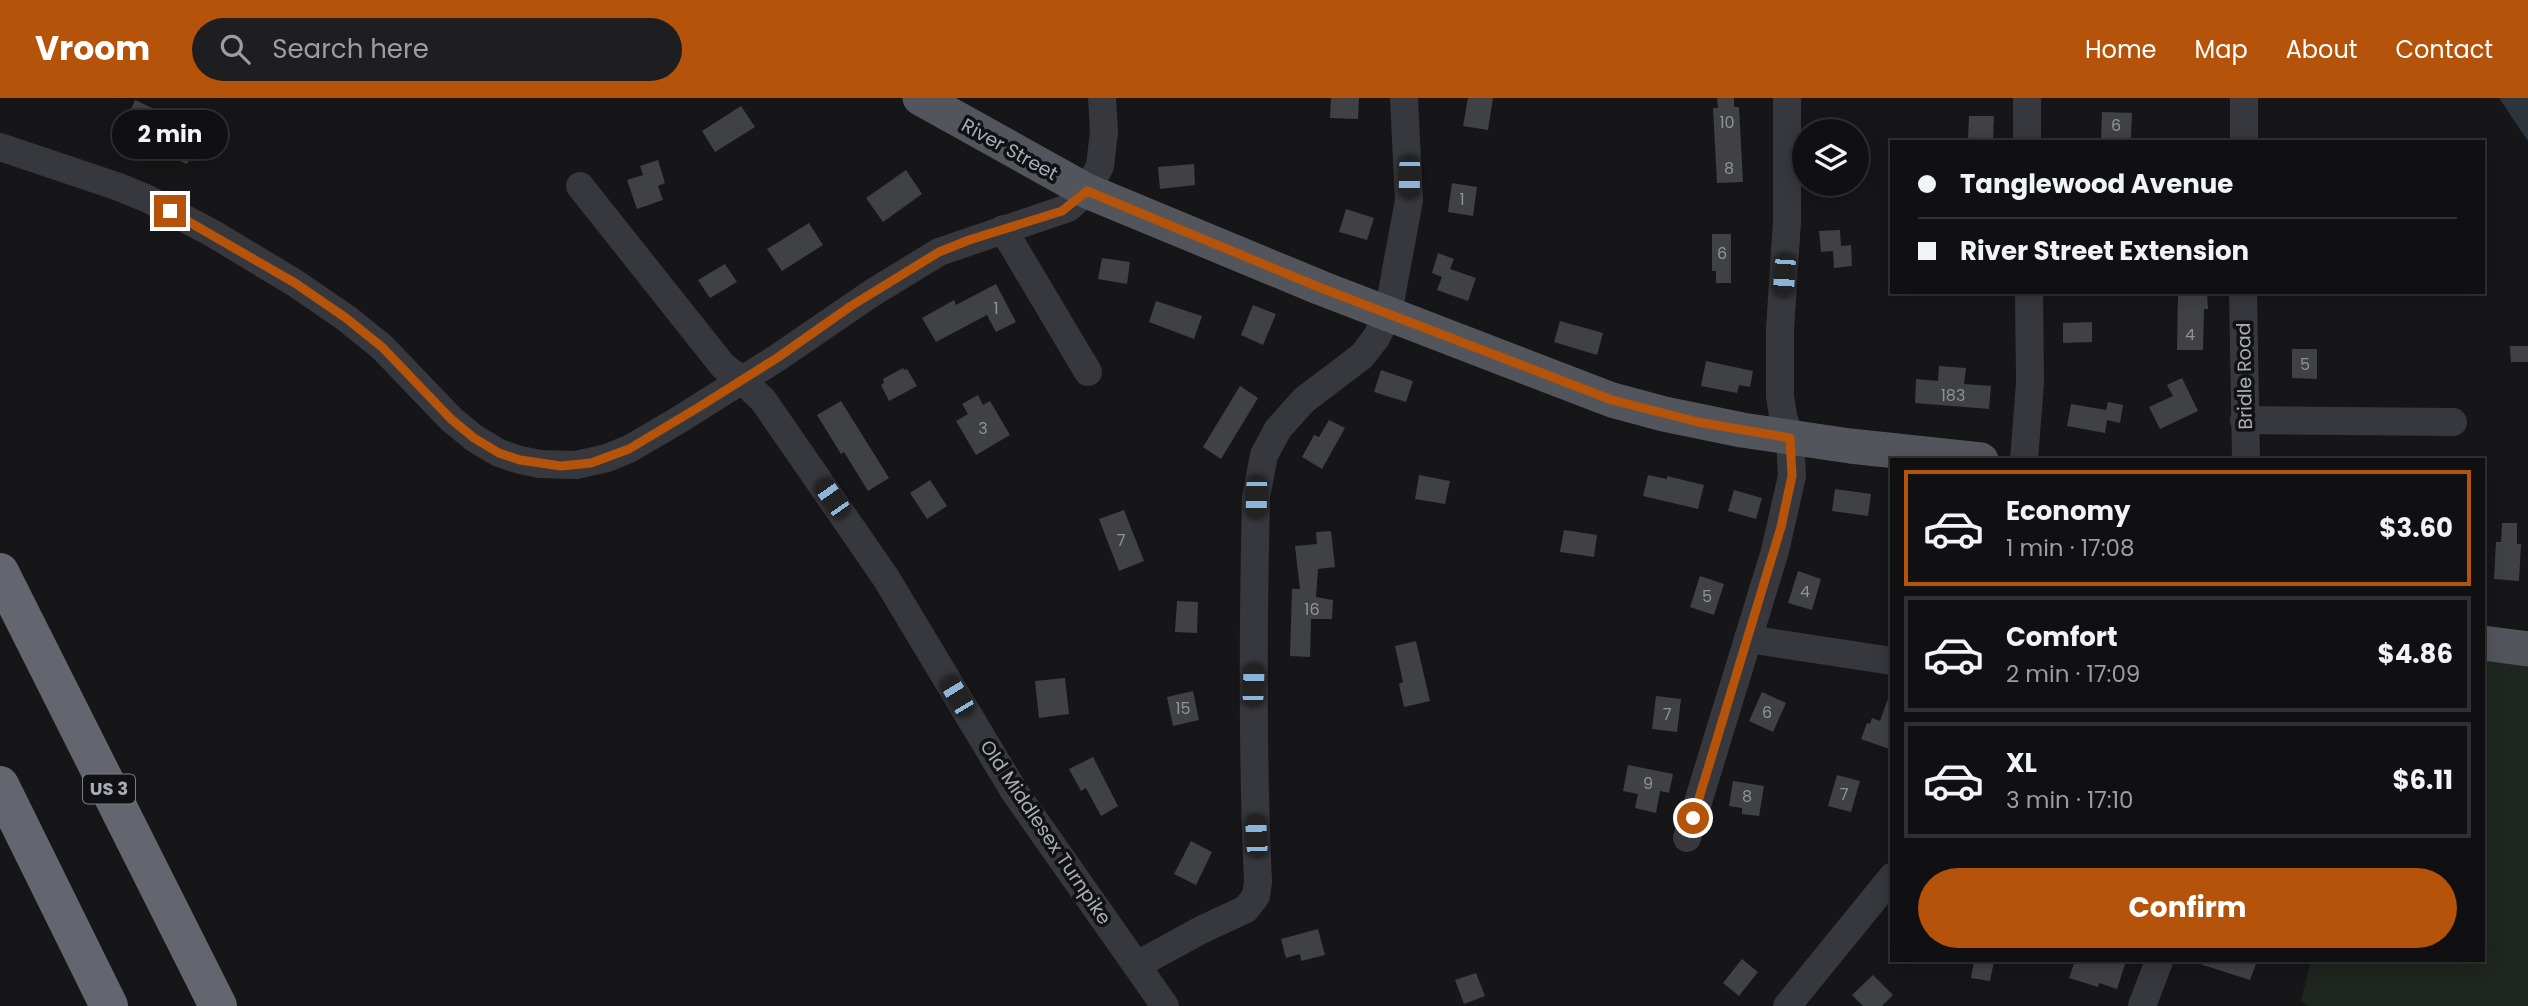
<!DOCTYPE html>
<html lang="en">
<head>
<meta charset="utf-8">
<style>
  :root { --surface:#101012; --page:#1e1e20; --text:#f1f3f6; --muted:#9c9d9f; --line:#303032; --accent:#b45309 }
  body { margin:0; font-family:Poppins,sans-serif; background:var(--page); color:var(--text); height:100vh; display:flex; flex-direction:column; font-size:26px; white-space:nowrap }
  * { box-sizing:border-box; margin:0 }
  p { font-size:23px; color:var(--muted) }
  .icon { flex:none; width:38px; height:38px; fill:none; stroke:currentColor; stroke-width:2; stroke-linecap:round; stroke-linejoin:round }
  .map { position:relative; flex:1; overflow:hidden }
  .details { position:absolute; left:1890px; top:360px; width:595px; height:504px; display:flex; flex-direction:column; background:var(--surface); border-radius:0px; box-shadow:0 4px 18px #0003,0 0 0 2px var(--line) }
  .details>* { flex:none }
  .guide { position:absolute; left:1890px; top:42px; width:595px; height:154px; border-radius:0px; box-shadow:0 4px 18px #0003,0 0 0 2px var(--line); display:grid; align-content:center; height:154px; padding:0 28px; background:var(--surface) }
  .buttons { position:absolute; left:1792px; top:21px; display:grid; gap:14px }
  .buttons a { display:grid; place-items:center; width:77px; height:77px; border-radius:50%; background:var(--surface); box-shadow:0 4px 18px #0003,0 0 0 2px var(--line); font-size:35px }
  .end { position:absolute; width:32px; height:32px; margin:-16px; border:9px solid #b45309; background:#fff; box-shadow:0 0 0 4px #fff }
  .from { border-radius:50% }
  .bubble { position:absolute; height:49px; border-radius:24px; background:var(--surface); box-shadow:0 4px 18px #0003,0 0 0 2px var(--line); font-size:23px; font-weight:700; line-height:49px; text-align:center }
  .car { position:absolute; width:21px; height:42px; margin:-21px -10px; border-radius:9px; box-shadow:0 0 5px 2px #0007; background:linear-gradient(#222 24%,#8ab4d8 0 40%,#222 0 76%,#8ab4d8 0 86%,#222 0) }
  .guide b { display:flex; align-items:center; gap:24px; height:66px; font-size:26px }
  .guide b+b { border-top:2px solid var(--line) }
  .guide i { width:18px; height:18px; background:var(--text) }
  ul { padding:12px 0 0; list-style:none }
  li { display:flex; align-items:center; gap:21px; height:116px; margin:0 14px 10px; padding:0 14px; border:4px solid var(--line); border-radius:0px }
  li div { flex:1 }
  li b { display:block; font-size:26px }
  li em { font-style:normal; font-weight:700 }
  li.on { border-color:var(--accent) }
  li>.icon { width:63px; height:63px; stroke-width:1.5 }
  .button { display:flex; gap:14px; margin-top:auto; padding:14px 28px }
  .button a { flex:1; height:80px; border-radius:42px; background:var(--accent); color:#fff; font-size:28px; font-weight:700; line-height:80px; text-align:center }
  header { display:flex; align-items:center; gap:42px; box-sizing:border-box; height:98px; padding:0 35px; background:var(--accent); color:#fff }
  header strong { font-size:33px }
  nav { display:flex; gap:38px; margin-inline-start:auto; font-size:24px }
  .search { width:490px; height:63px; background:var(--page); display:flex; align-items:center; gap:18px; box-sizing:border-box; padding:0 24px; border-radius:38px; color:var(--muted); font-size:26px }
  .map>svg:first-child { display:block }
  .green { fill:#1e261f }
  .water { fill:#2c353c }
  .building { fill:#404145 }
  .lines { fill:none; stroke-linecap:round; stroke-linejoin:round }
  .minor { stroke:#37383d; stroke-width:28 }
  .major { stroke:#53555c; stroke-width:35 }
  .highway { stroke:#63666e; stroke-width:38 }
  .route { stroke:#b45309; stroke-width:9 }
  .labels { text-anchor:middle; stroke-width:7; stroke-linejoin:round; paint-order:stroke }
  .number-label { font-size:16px; fill:#8e929b }
  .shield { fill:#111113; stroke:#7b7e86; stroke-width:2 }
  .shield-label { font-size:18px; font-weight:bold; fill:#a8adb8 }
  .street-label { font-size:19px; fill:#a8adb8; stroke:#111113 }
</style>
</head>
<body>
<header>
<strong>Vroom</strong>
<div class="search"><svg class="icon" aria-label="search" viewBox="0 0 24 24"><circle cx="10" cy="10" r="6"/><path d="M15 15l6 6"/></svg>Search here</div>
<nav><a>Home</a><a>Map</a><a>About</a><a>Contact</a></nav>
</header>
<div class="map">
<svg width="2528" height="908" viewBox="0 0 2528 908">
  <rect width="100%" height="100%" fill="#161618"/>
  <polygon class="green" points="2483,551 2528,562 2528,908 2308,908 2301,902 2311,863 2483,863"/>
  <polygon class="water" points="2499,0 2528,0 2528,43"/>
  <g class="building">
    <polygon points="1331,0 1359,0 1358,21 1330,20"/>
    <polygon points="1468,0 1493,0 1488,32 1463,28"/>
    <polygon points="1717,0 1734,0 1734,9 1739,9 1743,84 1717,85 1713,10 1718,10"/>
    <polygon points="135,2 165,16 157,34 194,51 187,66 147,48 144,56 118,43"/>
    <polygon points="741,8 755,29 715,54 702,33"/>
    <polygon points="2102,14 2132,15 2131,40 2101,40"/>
    <polygon points="1969,18 1994,18 1993,44 1968,44"/>
    <polygon points="658,62 665,85 658,88 663,102 637,111 627,82 643,77 640,68"/>
    <polygon points="1194,66 1195,87 1160,91 1158,69"/>
    <polygon points="906,72 922,96 883,124 866,100"/>
    <polygon points="1452,85 1477,89 1473,118 1448,114"/>
    <polygon points="1346,111 1374,120 1367,142 1339,134"/>
    <polygon points="809,125 823,147 782,173 767,151"/>
    <polygon points="1840,132 1841,148 1851,147 1852,168 1834,170 1833,153 1821,154 1819,133"/>
    <polygon points="1712,136 1731,136 1731,185 1716,185 1716,173 1712,173"/>
    <polygon points="1438,155 1454,161 1450,171 1476,180 1468,203 1437,192 1442,179 1432,175"/>
    <polygon points="1102,160 1130,164 1127,186 1098,181"/>
    <polygon points="725,166 737,184 710,200 698,182"/>
    <polygon points="996,186 1016,224 996,234 987,217 936,244 922,220 954,202 956,207"/>
    <polygon points="2178,194 2207,194 2208,211 2204,211 2203,252 2177,252"/>
    <polygon points="1156,203 1202,218 1194,241 1149,224"/>
    <polygon points="1253,207 1276,216 1263,247 1241,237"/>
    <polygon points="1560,223 1603,235 1597,257 1554,244"/>
    <polygon points="2092,224 2092,244 2063,245 2063,225"/>
    <polygon points="2510,248 2528,248 2528,264 2511,264"/>
    <polygon points="2292,251 2317,251 2317,281 2292,280"/>
    <polygon points="1706,263 1753,273 1750,289 1739,287 1737,295 1701,288"/>
    <polygon points="1939,268 1966,270 1964,286 1991,288 1989,311 1915,305 1916,281 1938,283"/>
    <polygon points="903,270 904,272 907,271 917,288 889,303 881,287 884,285 883,281"/>
    <polygon points="1381,272 1413,283 1406,304 1374,294"/>
    <polygon points="2182,280 2198,313 2160,331 2149,309 2173,298 2167,287"/>
    <polygon points="1240,288 1258,300 1221,361 1203,349"/>
    <polygon points="978,297 983,307 990,303 1010,337 976,357 956,323 968,316 962,306"/>
    <polygon points="841,303 889,380 868,393 844,354 841,356 817,317"/>
    <polygon points="2108,304 2123,307 2120,325 2107,322 2105,335 2067,328 2071,306 2106,312"/>
    <polygon points="1329,322 1345,330 1322,371 1302,359 1314,337 1319,339"/>
    <polygon points="1419,377 1450,383 1445,406 1415,401"/>
    <polygon points="1648,377 1667,381 1667,378 1704,387 1698,411 1643,398"/>
    <polygon points="930,382 947,408 927,421 910,395"/>
    <polygon points="1835,391 1871,396 1868,418 1832,413"/>
    <polygon points="1734,392 1762,400 1756,421 1728,413"/>
    <polygon points="1124,412 1144,463 1119,473 1099,421"/>
    <polygon points="2502,425 2517,425 2517,446 2521,446 2519,483 2494,481 2496,444 2501,444"/>
    <polygon points="1564,432 1597,437 1594,459 1560,454"/>
    <polygon points="1331,433 1335,469 1318,471 1316,499 1333,502 1332,521 1311,521 1310,559 1290,558 1292,491 1300,491 1295,448 1317,446 1316,434"/>
    <polygon points="1798,473 1821,481 1812,512 1788,505"/>
    <polygon points="1700,478 1724,486 1714,517 1690,509"/>
    <polygon points="1177,503 1198,504 1197,535 1175,534"/>
    <polygon points="1416,543 1430,603 1404,609 1399,586 1403,584 1395,548"/>
    <polygon points="1065,580 1069,616 1039,620 1035,583"/>
    <polygon points="1193,593 1199,622 1173,628 1167,599"/>
    <polygon points="1762,594 1786,605 1773,634 1749,623"/>
    <polygon points="1890,595 1892,595 1892,652 1861,641 1867,625 1870,626 1872,620 1880,623"/>
    <polygon points="1656,598 1681,601 1677,634 1652,631"/>
    <polygon points="1093,659 1118,708 1101,718 1086,690 1081,693 1069,671"/>
    <polygon points="1628,667 1673,676 1669,695 1660,693 1656,715 1635,710 1638,696 1623,693"/>
    <polygon points="1837,677 1860,683 1851,714 1828,708"/>
    <polygon points="1733,683 1764,688 1759,718 1742,716 1742,710 1729,708"/>
    <polygon points="1191,743 1212,754 1196,787 1174,776"/>
    <polygon points="1318,831 1325,857 1301,863 1300,856 1286,860 1281,841"/>
    <polygon points="1742,861 1758,874 1739,898 1723,885"/>
    <polygon points="1974,863 1994,863 1990,883 1971,880"/>
    <polygon points="2075,863 2126,863 2117,891 2099,885 2098,889 2069,880"/>
    <polygon points="2200,863 2257,863 2250,882 2200,866"/>
    <polygon points="1476,875 1485,898 1464,906 1455,882"/>
    <polygon points="1873,877 1893,897 1882,908 1863,908 1852,897"/>
  </g>
  <g class="lines">
    <g class="minor">
      <polyline points="2027,0 2027,44"/>
      <polyline points="2244,44 2244,0"/>
      <polyline points="0,49 119,89 148,101 212,135 295,185 346,220 382,249 451,321 474,340 499,355 520,362 540,366 576,367 607,360 629,351 677,323 777,260 872,195 939,154 1068,110 1087,93 1100,68 1104,34 1102,0"/>
      <polyline points="580,88 723,268 742,282 763,302 886,480 1014,693 1165,908"/>
      <polyline points="1003,131 1088,274"/>
      <polyline points="2243,194 2246,362"/>
      <polyline points="2244,322 2453,324"/>
      <polyline points="2024,362 2030,285 2029,194"/>
      <polyline points="1748,541 1892,563"/>
      <polyline points="1687,740 1775,453 1792,378 1790,340 1783,318 1780,298 1780,231 1787,123 1787,0"/>
      <path d="M1137,867L1201,832L1246,811L1256,798L1258,784C1252,656 1253,527 1256,399L1264,357L1278,331L1304,302L1362,258L1376,240L1388,216L1409,102L1404,0"/>
      <polyline points="1787,908 1892,779"/>
      <polyline points="2142,908 2159,863"/>
    </g>
    <g class="major">
      <polyline points="920,0 1087,93 1321,190 1612,302 1664,316 1742,332 1850,348 1981,362"/>
      <polyline points="2483,545 2528,551"/>
    </g>
    <g class="highway">
      <polyline points="0,474 218,908"/>
      <polyline points="0,687 109,908"/>
    </g>
  </g>
  <g class="lines">
    <polyline class="route" points="170,113 295,185 346,220 382,249 451,321 474,340 499,355 520,362 561,368 591,365 629,351 699,309 777,260 851,208 939,154 969,142 1062,113 1087,93 1321,190 1612,302 1698,324 1790,340 1792,378 1781,429 1693,720"/>
  </g>
  <g class="labels">
    <g class="number-label">
      <text x="1727" y="30">10</text>
      <text x="2116" y="33">6</text>
      <text x="1729" y="76">8</text>
      <text x="1462" y="107">1</text>
      <text x="1722" y="161">6</text>
      <text x="996" y="216">1</text>
      <text x="2190" y="242">4</text>
      <text x="2305" y="272">5</text>
      <text x="1953" y="303">183</text>
      <text x="983" y="336">3</text>
      <text x="1121" y="448">7</text>
      <text x="1805" y="499">4</text>
      <text x="1707" y="504">5</text>
      <text x="1312" y="517">16</text>
      <text x="1183" y="616">15</text>
      <text x="1767" y="620">6</text>
      <text x="1667" y="622">7</text>
      <text x="1648" y="691">9</text>
      <text x="1844" y="702">7</text>
      <text x="1747" y="704">8</text>
    </g>
    <rect class="shield" x="83" y="676.5" width="52" height="29" rx="5"/>
    <g class="shield-label">
      <text x="109" y="697">US 3</text>
    </g>
    <g class="street-label">
      <text transform="translate(1010 51) rotate(29)" y="7">River Street</text>
      <text transform="translate(2244 278) rotate(-91)" y="7">Bridle Road</text>
      <text transform="translate(1046 734) rotate(56)" y="7">Old Middlesex Turnpike</text>
    </g>
  </g>
</svg>
<div class="buttons">
<a><svg class="icon" aria-label="layers" viewBox="0 0 24 24"><path d="M12 4l9 5-9 5-9-5zM3 14l9 5 9-5"/></svg></a>
</div>
<i class="end from" style="left:1693px;top:720px"></i>
<i class="end" style="left:170px;top:113px"></i>
<div class="bubble" style="left:112px;top:12px;width:116px">2 min</div>
<i class="car" style="left:1409px;top:79px;rotate:181deg"></i>
<i class="car" style="left:1784px;top:177px;rotate:184deg"></i>
<i class="car" style="left:1256px;top:399px;rotate:181deg"></i>
<i class="car" style="left:832px;top:400px;rotate:325deg"></i>
<i class="car" style="left:1253px;top:587px;rotate:2deg"></i>
<i class="car" style="left:957px;top:598px;rotate:329deg"></i>
<i class="car" style="left:1256px;top:738px;rotate:357deg"></i>
<div class="guide">
<b><i class="from"></i>Tanglewood Avenue</b>
<b><i></i>River Street Extension</b>
</div>
<section class="details">
<ul>
<li class="on"><svg class="icon" aria-label="car" viewBox="0 0 24 24"><path d="M5 17H2v-5l4-1 3-4h7l3 4 3 1v5h-3M9 17h6M6 11h13"/><circle cx="7" cy="17" r="2"/><circle cx="17" cy="17" r="2"/></svg><div><b>Economy</b><p>1 min · 17:08</p></div><em>$3.60</em></li>
<li><svg class="icon" aria-label="car" viewBox="0 0 24 24"><path d="M5 17H2v-5l4-1 3-4h7l3 4 3 1v5h-3M9 17h6M6 11h13"/><circle cx="7" cy="17" r="2"/><circle cx="17" cy="17" r="2"/></svg><div><b>Comfort</b><p>2 min · 17:09</p></div><em>$4.86</em></li>
<li><svg class="icon" aria-label="car" viewBox="0 0 24 24"><path d="M5 17H2v-5l4-1 3-4h7l3 4 3 1v5h-3M9 17h6M6 11h13"/><circle cx="7" cy="17" r="2"/><circle cx="17" cy="17" r="2"/></svg><div><b>XL</b><p>3 min · 17:10</p></div><em>$6.11</em></li>
</ul>
<div class="button"><a>Confirm</a></div>
</section>
</div>
</body>
</html>
